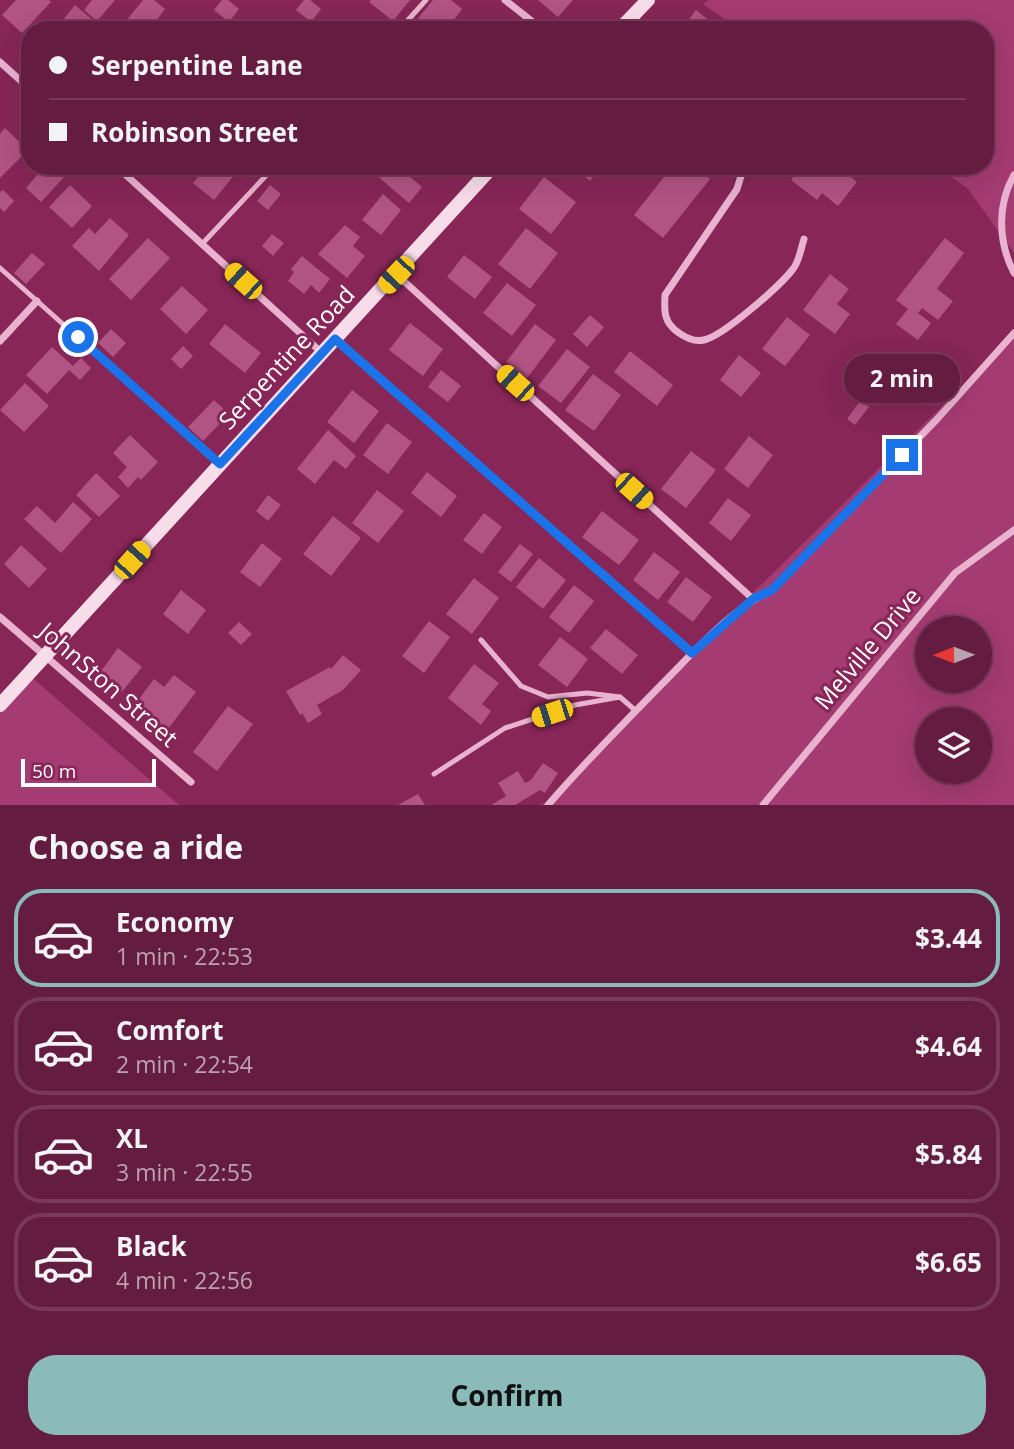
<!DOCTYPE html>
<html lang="en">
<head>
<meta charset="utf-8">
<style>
  :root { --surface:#651c41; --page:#6b2548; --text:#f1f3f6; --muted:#bca1b1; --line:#793a5a; --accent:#8bbbb9 }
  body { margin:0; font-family:"Open Sans",sans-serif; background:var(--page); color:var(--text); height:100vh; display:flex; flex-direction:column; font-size:26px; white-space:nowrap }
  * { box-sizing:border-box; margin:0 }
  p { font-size:23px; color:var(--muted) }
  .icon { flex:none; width:38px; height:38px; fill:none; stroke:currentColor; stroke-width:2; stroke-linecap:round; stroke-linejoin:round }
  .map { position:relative; height:805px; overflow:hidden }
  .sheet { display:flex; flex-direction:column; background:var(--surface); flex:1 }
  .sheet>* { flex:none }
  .guide { position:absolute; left:21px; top:21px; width:973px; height:154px; border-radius:28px; box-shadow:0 7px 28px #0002,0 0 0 2px var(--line); display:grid; align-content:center; height:154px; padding:0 28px; background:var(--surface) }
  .needle { width:46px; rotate:269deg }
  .fabs { position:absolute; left:915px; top:616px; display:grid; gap:14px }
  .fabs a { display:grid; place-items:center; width:77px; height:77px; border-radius:50%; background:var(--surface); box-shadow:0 7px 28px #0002,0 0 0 2px var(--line); font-size:35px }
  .scale { position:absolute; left:21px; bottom:18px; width:135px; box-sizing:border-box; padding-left:7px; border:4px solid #fff; border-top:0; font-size:19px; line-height:24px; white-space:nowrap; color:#fff; -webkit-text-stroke:5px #872657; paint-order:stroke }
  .end { position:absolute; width:32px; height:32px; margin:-16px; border:9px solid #1a73e8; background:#fff; box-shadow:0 0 0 4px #fff }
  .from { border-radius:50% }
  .bubble { position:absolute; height:49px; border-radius:24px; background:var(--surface); box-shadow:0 7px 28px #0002,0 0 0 2px var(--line); font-size:23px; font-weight:700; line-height:49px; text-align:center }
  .car { position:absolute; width:21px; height:42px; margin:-21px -10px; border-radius:9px; box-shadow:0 0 5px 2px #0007; background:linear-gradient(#f5c518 24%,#345 0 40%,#f5c518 0 76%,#345 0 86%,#f5c518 0) }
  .guide b { display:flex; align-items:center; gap:24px; height:66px; font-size:26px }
  .guide b+b { border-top:2px solid var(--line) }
  .guide i { width:18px; height:18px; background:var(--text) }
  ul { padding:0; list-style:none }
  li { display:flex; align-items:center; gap:21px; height:98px; margin:0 14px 10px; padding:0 14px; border:4px solid var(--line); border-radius:28px }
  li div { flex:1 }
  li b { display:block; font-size:26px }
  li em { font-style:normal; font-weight:700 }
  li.selected { border-color:var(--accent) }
  li>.icon { width:63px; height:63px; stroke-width:1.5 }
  h2 { padding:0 28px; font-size:32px; line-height:84px }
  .button { display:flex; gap:14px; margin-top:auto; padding:14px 28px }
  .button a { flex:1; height:80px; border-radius:28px; background:var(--accent); color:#111; font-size:28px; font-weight:700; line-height:80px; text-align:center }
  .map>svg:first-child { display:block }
  .green { fill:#a43b72; fill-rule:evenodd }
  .building { fill:#b15383 }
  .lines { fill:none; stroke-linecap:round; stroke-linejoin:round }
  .lane { stroke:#e9b2cf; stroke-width:5 }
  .street { stroke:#e9b2cf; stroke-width:7 }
  .secondary { stroke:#f7dcea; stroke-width:14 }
  .route { stroke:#1a73e8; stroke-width:9 }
  .labels { text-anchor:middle; stroke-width:6; stroke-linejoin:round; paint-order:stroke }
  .street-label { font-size:24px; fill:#fff; stroke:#872657 }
</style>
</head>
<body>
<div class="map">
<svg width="1014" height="805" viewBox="0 0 1014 805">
  <rect width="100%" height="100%" fill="#872657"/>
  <g class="green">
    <polygon points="710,0 1014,0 1014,253 968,189 936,166 985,166 985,30 740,30 703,4"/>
    <path d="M1014,339V805H539L553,800L692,653L1005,344ZM928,628H980V681H928ZM928,719H980V772H928Z"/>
    <polygon points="28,674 179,805 0,805 0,706"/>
  </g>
  <g class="building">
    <polygon points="16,0 49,0 51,2 22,33 2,15"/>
    <polygon points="92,0 115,0 97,21 84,10"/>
    <polygon points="143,0 154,0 165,9 149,30 124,30 121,27"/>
    <polygon points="222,0 228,0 239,9 229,22 214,10"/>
    <polygon points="304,0 310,0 321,9 311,22 296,10"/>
    <polygon points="371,0 410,0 393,21 369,2"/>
    <polygon points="433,0 451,0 462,9 446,30 414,30 411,27"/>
    <polygon points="538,0 573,0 558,17"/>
    <polygon points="75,5 95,22 88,30 55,30"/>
    <polygon points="696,10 721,30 681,30"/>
    <polygon points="467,19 480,30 459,30"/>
    <polygon points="5,128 28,150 0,178 0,134"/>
    <polygon points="45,166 56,166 66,175 41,202 26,188"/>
    <polygon points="207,166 235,166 239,169 214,200 193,183"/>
    <polygon points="383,166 397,166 422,187 409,203 376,175"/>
    <polygon points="571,166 601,166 590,181"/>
    <polygon points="802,166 843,166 840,169 857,182 838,206 822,193 817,200 791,180"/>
    <polygon points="698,169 710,179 663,238 634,215 664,177 693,175"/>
    <polygon points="544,177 576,202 551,234 519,209"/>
    <polygon points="70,185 92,206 72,228 49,207"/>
    <polygon points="270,185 281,194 268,210 257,201"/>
    <polygon points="3,190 14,201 4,212 0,208 0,192"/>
    <polygon points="383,194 401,210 381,235 362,220"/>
    <polygon points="110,218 129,235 99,271 72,246 89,228 95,234"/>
    <polygon points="345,225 360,237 353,246 365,256 347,278 318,254"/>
    <polygon points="526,228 558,253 530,289 498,264"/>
    <polygon points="272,234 284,243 273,256 262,246"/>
    <polygon points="148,238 170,258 131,300 109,279"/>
    <polygon points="945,238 964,253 937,289 953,301 938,320 922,308 918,313 931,323 918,340 896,324 908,309 896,300"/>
    <polygon points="32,253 45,264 26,284 14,273"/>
    <polygon points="464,255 492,277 475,299 447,277"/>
    <polygon points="302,256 330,279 319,293 311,285 304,294 288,281 294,272 291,269"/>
    <polygon points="830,274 849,289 837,304 850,314 835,334 803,310"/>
    <polygon points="507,283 536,305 512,336 483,313"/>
    <polygon points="182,286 208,310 186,334 160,309"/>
    <polygon points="590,315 604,327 587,347 573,334"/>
    <polygon points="787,317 810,335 785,366 762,349"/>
    <polygon points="410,323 443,349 423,376 389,350"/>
    <polygon points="225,324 261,353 245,373 209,344"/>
    <polygon points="535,324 556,340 527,378 506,362"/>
    <polygon points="111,329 126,343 113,357 98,343"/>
    <polygon points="183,346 193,356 181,369 171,359"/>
    <polygon points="52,347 73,366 81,358 91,368 80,380 69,370 47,394 26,375"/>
    <polygon points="567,349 590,367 561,403 538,386"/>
    <polygon points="630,351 673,385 657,406 614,372"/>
    <polygon points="739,355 761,373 741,397 720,380"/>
    <polygon points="441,370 461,386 448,402 428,387"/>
    <polygon points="593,374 621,395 594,431 565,410"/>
    <polygon points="25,383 49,406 24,432 0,410"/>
    <polygon points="352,390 379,411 354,443 327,422"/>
    <polygon points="214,400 229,414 203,441 188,427"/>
    <polygon points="860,401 869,407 855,425 847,419"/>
    <polygon points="387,423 412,442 388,474 363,455"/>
    <polygon points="328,430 356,456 346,469 334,460 315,484 297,469"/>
    <polygon points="130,435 158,462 141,480 138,477 128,488 118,477 127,467 113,453"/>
    <polygon points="749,436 773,455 748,488 724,469"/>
    <polygon points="691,451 716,470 686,508 661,489"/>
    <polygon points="427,472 457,496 441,517 411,493"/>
    <polygon points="96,473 120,496 99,517 76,495"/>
    <polygon points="377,490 404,511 378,543 352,523"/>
    <polygon points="268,495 281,505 268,521 256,511"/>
    <polygon points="728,498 751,515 731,541 709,523"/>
    <polygon points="73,502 92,519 61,553 24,519 37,506 55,523"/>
    <polygon points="602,511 639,540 619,565 582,537"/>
    <polygon points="484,513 502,527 482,554 463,540"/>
    <polygon points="333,516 361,538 331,576 303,554"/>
    <polygon points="262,543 282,559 260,587 240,572"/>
    <polygon points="520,544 533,554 511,582 498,572"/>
    <polygon points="21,545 47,569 29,588 4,564"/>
    <polygon points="654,552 680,572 658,600 633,580"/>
    <polygon points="539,558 566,580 543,609 516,587"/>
    <polygon points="686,577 712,597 693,622 667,602"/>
    <polygon points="474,578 499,598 472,634 446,614"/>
    <polygon points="574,585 594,601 569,633 549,617"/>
    <polygon points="181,590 206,610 188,634 163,614"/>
    <polygon points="429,621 450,637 424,673 402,656"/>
    <polygon points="239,622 252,634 241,645 228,633"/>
    <polygon points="606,629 638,655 622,674 590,648"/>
    <polygon points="560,637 588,659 567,687 538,665"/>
    <polygon points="118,648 142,667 121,693 98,675"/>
    <polygon points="343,655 361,670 343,690 317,705 322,714 308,723 302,713 300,715 286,691 330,667 331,669"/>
    <polygon points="474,664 499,683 482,704 491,711 481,725 448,698"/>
    <polygon points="174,675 196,692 165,733 143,715 146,711 136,703 154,679 164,687"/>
    <polygon points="228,706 253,724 217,771 193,752"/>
    <polygon points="543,763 558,773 545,793 540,790 515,805 491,805 506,796 498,783 518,771 525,783 531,780"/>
    <polygon points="418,794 425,805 398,805"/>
  </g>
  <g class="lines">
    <g class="lane">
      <polyline points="399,30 426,0"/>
      <polyline points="202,244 275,166"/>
      <polyline points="0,268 220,464"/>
      <polyline points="481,640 521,686 548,697 587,693 620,697 636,711"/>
      <polyline points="434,774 505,728 575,705 620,697"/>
    </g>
    <g class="street">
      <polyline points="505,0 543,30"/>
      <polyline points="0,62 30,89"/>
      <polyline points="116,166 322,353"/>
      <path d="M744,166L737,189L665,295C664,312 664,323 679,333C686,338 695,342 704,340C723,336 780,286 793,269C799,262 801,248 804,239"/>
      <path d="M1014,175C997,205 998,242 1014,273"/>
      <polyline points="396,274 753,599"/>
      <polyline points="336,339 692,653"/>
      <polyline points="0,341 37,301"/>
      <polyline points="0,617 191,782"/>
      <path d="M548,805C584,763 623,724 662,684C694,652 731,609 772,590L939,417L1014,333"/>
      <polyline points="763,805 955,573 1014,530"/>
    </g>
    <g class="secondary">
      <polyline points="619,30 648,0"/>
      <polyline points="0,705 493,166"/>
    </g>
  </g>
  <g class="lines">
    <polyline class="route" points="78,337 220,464 335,339 692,653 753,599 772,590 902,455"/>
  </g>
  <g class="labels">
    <g class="street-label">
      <text transform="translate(287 358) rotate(-47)" y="8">Serpentine Road</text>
      <text transform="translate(868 649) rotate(-50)" y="8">Melville Drive</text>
      <text transform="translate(108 685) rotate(41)" y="8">JohnSton Street</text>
    </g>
  </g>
</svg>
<div class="fabs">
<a><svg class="needle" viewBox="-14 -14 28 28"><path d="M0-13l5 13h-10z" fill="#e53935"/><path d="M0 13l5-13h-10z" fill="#bca1b1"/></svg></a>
<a><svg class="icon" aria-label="layers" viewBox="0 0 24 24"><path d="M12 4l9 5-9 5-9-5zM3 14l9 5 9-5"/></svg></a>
</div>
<div class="scale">50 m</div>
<i class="end from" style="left:78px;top:337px"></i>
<i class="end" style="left:902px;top:455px"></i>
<div class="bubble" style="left:844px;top:354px;width:116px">2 min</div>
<i class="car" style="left:396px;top:275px;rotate:223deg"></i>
<i class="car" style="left:243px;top:281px;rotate:312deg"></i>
<i class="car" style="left:515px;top:383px;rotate:312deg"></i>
<i class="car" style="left:634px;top:491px;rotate:132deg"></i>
<i class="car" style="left:132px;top:560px;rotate:42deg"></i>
<i class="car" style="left:552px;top:713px;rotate:252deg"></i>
<div class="guide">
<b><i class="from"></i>Serpentine Lane</b>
<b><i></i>Robinson Street</b>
</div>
</div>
<section class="sheet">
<h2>Choose a ride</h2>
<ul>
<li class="selected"><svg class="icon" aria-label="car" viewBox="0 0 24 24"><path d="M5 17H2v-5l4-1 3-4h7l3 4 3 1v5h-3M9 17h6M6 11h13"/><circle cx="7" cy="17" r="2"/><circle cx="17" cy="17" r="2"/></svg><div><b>Economy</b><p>1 min · 22:53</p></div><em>$3.44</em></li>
<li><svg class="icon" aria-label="car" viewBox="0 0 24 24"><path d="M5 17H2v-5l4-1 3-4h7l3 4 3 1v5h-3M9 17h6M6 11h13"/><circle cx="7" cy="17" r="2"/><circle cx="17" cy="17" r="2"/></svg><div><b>Comfort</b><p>2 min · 22:54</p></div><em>$4.64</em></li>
<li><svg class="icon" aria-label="car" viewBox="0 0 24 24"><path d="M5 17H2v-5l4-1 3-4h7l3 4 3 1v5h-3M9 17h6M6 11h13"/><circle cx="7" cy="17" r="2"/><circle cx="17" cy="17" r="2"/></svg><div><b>XL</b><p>3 min · 22:55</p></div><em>$5.84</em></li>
<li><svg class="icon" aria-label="car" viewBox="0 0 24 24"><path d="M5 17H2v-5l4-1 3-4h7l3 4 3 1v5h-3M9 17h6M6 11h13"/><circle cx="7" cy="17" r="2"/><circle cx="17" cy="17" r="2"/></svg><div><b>Black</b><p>4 min · 22:56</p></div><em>$6.65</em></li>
</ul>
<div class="button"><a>Confirm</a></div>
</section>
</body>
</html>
